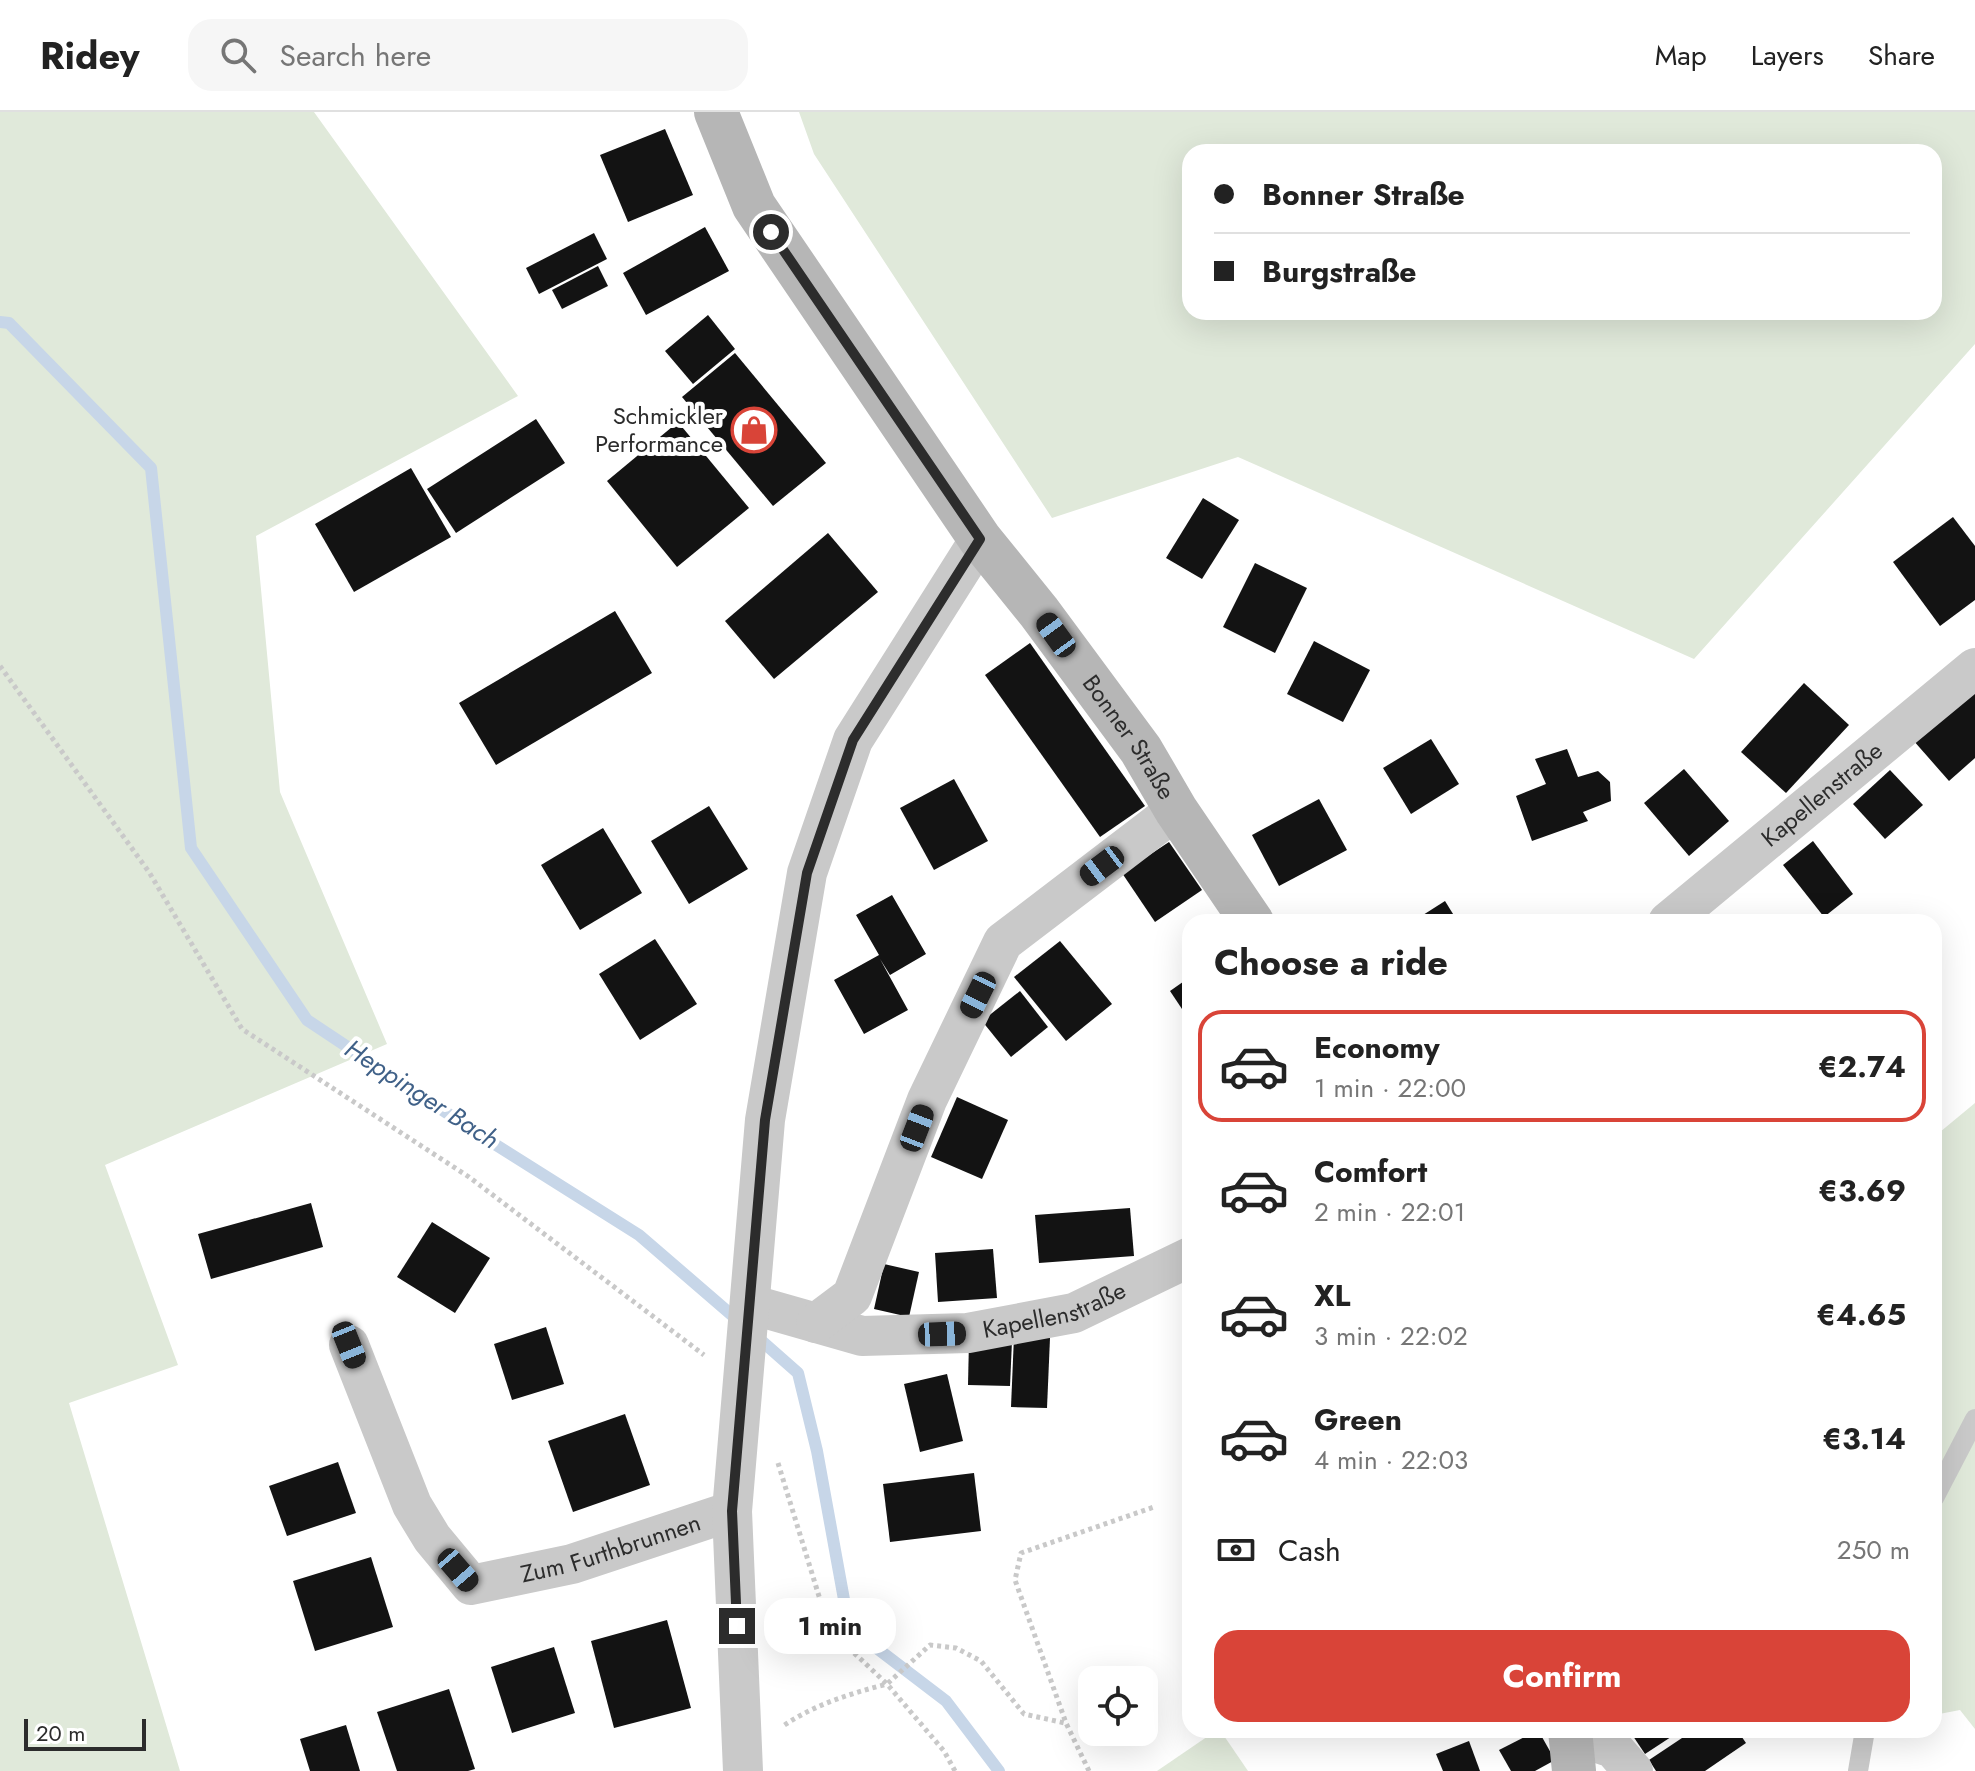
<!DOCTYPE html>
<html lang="en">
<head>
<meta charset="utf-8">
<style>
  :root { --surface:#fff; --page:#f6f6f6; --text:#222; --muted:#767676; --line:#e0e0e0; --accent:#d94438 }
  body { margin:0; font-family:Jost,sans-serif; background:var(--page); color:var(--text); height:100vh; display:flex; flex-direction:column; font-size:30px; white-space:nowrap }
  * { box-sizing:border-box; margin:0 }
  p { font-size:26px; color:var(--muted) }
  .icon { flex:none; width:44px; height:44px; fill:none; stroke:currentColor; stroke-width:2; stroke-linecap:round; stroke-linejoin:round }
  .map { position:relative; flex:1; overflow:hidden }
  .details { position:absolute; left:1182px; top:802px; width:760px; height:824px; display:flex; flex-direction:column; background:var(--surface); border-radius:24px; box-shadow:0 8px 32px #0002 }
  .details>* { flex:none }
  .hud { position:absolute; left:1182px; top:32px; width:760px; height:176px; border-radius:24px; box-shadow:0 8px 32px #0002; display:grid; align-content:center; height:176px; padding:0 32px; background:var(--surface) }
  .controls { position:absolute; left:1078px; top:1554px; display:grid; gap:16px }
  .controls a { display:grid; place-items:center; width:80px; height:80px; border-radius:16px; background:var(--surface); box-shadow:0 8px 32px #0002; font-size:40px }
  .scale { position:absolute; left:24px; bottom:20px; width:122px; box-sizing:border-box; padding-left:8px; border:4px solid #2c2c2c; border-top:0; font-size:22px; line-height:28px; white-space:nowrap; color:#2c2c2c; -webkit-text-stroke:6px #fff; paint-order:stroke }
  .end { position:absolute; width:36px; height:36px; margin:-18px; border:10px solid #2c2c2c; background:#fff; box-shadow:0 0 0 4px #fff }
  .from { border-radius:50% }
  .bubble { position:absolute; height:56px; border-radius:24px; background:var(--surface); box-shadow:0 8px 32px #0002; font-size:26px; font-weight:700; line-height:56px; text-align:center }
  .car { position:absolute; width:24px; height:48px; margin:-24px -12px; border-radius:10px; box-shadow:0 0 6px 2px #0007; background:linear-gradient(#222 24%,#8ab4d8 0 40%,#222 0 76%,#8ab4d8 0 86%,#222 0) }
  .hud b { display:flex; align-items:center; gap:28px; height:76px; font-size:30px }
  .hud b+b { border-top:2px solid var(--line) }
  .hud i { width:20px; height:20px; background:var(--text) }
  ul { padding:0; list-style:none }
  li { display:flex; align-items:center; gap:24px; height:112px; margin:0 16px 12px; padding:0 16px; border:4px solid transparent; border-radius:24px }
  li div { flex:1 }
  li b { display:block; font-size:30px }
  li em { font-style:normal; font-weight:700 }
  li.on { border-color:var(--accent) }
  li>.icon { width:72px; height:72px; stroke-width:1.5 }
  h2 { padding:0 32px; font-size:36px; line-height:96px }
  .pay { display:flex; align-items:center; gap:20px; height:88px; padding:0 32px; font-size:30px }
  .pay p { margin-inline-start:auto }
  .primary-button { display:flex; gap:16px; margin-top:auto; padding:16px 32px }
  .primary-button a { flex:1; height:92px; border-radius:24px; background:var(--accent); color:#fff; font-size:32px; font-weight:700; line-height:92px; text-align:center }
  header { display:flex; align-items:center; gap:48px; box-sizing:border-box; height:112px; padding:0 40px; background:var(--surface); border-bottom:2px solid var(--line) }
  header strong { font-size:38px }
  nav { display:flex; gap:44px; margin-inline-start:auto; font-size:28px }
  .search { width:560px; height:72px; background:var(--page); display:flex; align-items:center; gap:20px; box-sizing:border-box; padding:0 28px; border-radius:24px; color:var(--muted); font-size:30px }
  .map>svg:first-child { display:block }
  .green { fill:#e0e9da; fill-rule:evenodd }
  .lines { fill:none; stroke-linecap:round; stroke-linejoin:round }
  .stream { stroke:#c7d6e8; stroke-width:12 }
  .building { fill:#131313 }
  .path { stroke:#c9c9c9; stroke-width:5; stroke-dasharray:4 4; stroke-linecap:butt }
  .service { stroke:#c9c9c9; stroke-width:20 }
  .minor { stroke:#c9c9c9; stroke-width:40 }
  .secondary { stroke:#b6b6b6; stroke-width:44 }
  .route { stroke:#2c2c2c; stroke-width:10 }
  .labels { text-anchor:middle; stroke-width:8; stroke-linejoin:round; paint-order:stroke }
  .poi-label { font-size:24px; fill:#2c2c2c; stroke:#fff; text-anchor:end }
  .street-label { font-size:24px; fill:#2c2c2c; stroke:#fff }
  .water-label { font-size:26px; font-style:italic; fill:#406188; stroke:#fff }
</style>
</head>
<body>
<header>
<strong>Ridey</strong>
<div class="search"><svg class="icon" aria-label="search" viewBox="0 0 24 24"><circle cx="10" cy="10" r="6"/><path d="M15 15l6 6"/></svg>Search here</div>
<nav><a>Map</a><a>Layers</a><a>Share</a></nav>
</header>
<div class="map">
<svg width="1975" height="1659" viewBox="0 0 1975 1659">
  <rect width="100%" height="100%" fill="#fff"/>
  <g class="green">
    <polygon points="0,0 314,0 518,284 256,424 280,680 387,932 105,1053 178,1253 69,1291 180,1659 0,1659"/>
    <path d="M799,0H1975V232L1694,547L1238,345L1052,406L814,42ZM1190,40H1934V200H1190Z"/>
    <polygon points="1975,991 1975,1617 1960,1598 1934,1603 1934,1025"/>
    <polygon points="1217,1618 1220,1618 1248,1659 1157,1659"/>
  </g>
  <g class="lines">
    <g class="stream">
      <polyline points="0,210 9,211 151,356 191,736 307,908 477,1021 639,1123 741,1211"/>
      <polyline points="755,1223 798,1261 817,1339 849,1515 946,1589 999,1659"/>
    </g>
  </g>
  <g class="building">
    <polygon points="665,17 693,83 628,110 600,43"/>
    <polygon points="705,115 729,159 646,203 623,161"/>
    <polygon points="594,121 607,147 539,182 526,156"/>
    <polygon points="598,154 608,174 562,197 552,178"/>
    <polygon points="708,203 735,237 693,272 665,239"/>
    <polygon points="735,241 826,351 773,394 682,285"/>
    <polygon points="536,307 565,351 456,421 427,377"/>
    <polygon points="678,310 749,396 677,455 607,369"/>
    <polygon points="411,356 451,425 354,480 315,412"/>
    <polygon points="1203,386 1239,408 1202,467 1166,446"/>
    <polygon points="1953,405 1975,434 1975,488 1940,514 1893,450"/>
    <polygon points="828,421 878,480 774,567 725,509"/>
    <polygon points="1255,451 1307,476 1275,541 1223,515"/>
    <polygon points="615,499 652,561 496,653 459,591"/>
    <polygon points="1314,529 1370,558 1343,610 1287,582"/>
    <polygon points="1030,531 1145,694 1100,725 985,563"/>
    <polygon points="1804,571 1849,613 1786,681 1741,640"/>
    <polygon points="1975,580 1975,646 1949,669 1913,628"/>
    <polygon points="1431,627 1459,672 1411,702 1383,656"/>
    <polygon points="1567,637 1578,665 1598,659 1610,670 1611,689 1583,700 1588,709 1532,729 1516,684 1546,672 1535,647"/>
    <polygon points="1684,657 1729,709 1689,744 1644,691"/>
    <polygon points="1890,658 1923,693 1885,727 1853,692"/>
    <polygon points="954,667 988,729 934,758 900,696"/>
    <polygon points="1319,687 1347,738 1279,774 1252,723"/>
    <polygon points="709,694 748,757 689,792 651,729"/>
    <polygon points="603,716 642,781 580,818 541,753"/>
    <polygon points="1813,729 1853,782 1824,805 1783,753"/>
    <polygon points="1169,730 1202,778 1155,810 1122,761"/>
    <polygon points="892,783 926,842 890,863 880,847 908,898 864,922 834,868 879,843 856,803"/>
    <polygon points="1445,789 1458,810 1412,810"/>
    <polygon points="655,827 697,892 640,928 599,862"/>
    <polygon points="1060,829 1112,892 1066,929 1014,865"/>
    <polygon points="1190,865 1190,909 1170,879"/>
    <polygon points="1020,879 1048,915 1011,945 982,909"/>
    <polygon points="957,985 1008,1008 982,1067 931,1045"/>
    <polygon points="311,1091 323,1135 211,1167 198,1122"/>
    <polygon points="1130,1096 1134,1144 1039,1151 1035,1103"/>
    <polygon points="432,1110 490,1146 455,1201 397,1165"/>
    <polygon points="993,1137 997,1186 938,1190 935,1141"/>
    <polygon points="884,1152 919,1160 909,1205 874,1197"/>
    <polygon points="546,1215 564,1272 512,1288 494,1232"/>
    <polygon points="1014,1224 1050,1226 1047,1296 1011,1295"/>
    <polygon points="969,1228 1012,1229 1010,1274 968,1273"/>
    <polygon points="947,1262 963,1329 920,1340 904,1272"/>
    <polygon points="625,1302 650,1373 573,1400 548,1329"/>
    <polygon points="338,1350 356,1401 287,1424 269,1374"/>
    <polygon points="974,1361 981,1419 890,1430 883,1372"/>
    <polygon points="371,1445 393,1515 315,1539 293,1469"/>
    <polygon points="667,1508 691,1596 614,1616 591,1529"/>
    <polygon points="554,1535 575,1601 512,1621 491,1555"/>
    <polygon points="449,1577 475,1657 468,1659 397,1659 377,1600"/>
    <polygon points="346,1613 360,1659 310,1659 300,1627"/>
    <polygon points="1538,1618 1555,1648 1535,1659 1511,1659 1499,1638"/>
    <polygon points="1629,1618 1671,1618 1674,1623 1645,1642"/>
    <polygon points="1694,1618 1737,1618 1746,1631 1705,1659 1656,1659 1649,1648"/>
    <polygon points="1469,1629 1480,1659 1443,1659 1436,1642"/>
  </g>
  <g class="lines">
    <g class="path">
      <polyline points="0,554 149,760 242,917 469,1065 704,1243"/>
      <path d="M778,1351L826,1507L834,1522L887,1572C849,1582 816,1592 783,1614"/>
      <polyline points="955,1659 944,1639 887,1572 930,1533 956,1536 981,1549 1024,1602 1065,1611"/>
      <polyline points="1089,1659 1066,1611 1015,1468 1021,1441 1154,1395"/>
    </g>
    <g class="service">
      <polyline points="1934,1386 1975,1307"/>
      <polyline points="1858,1659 1865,1618"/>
    </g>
    <g class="minor">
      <path id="s1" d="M1668,810L1975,556"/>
      <path id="s2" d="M750,1192L862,1224L968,1221L1074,1201L1190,1145"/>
      <polyline points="816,1211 852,1184 927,988 1003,830 1176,698"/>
      <path id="s3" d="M349,1233L412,1393L432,1426L471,1473L572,1452L732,1399"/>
      <polyline points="1570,1622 1613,1636 1633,1659"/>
      <polyline points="743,1659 732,1399 765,1008 807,761 853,628 980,427"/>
    </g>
    <g class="secondary">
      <path id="s4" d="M716,0L754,94L980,427L1039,500L1141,638L1176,698L1252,810"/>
      <polyline points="1570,1618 1574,1659"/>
    </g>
  </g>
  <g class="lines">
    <polyline class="route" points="737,1514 732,1399 765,1008 807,761 853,628 980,427 771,120"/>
  </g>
  <defs>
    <g id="shop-ring" transform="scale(2.3)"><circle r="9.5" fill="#fff" stroke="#d94438" stroke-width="1.5"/><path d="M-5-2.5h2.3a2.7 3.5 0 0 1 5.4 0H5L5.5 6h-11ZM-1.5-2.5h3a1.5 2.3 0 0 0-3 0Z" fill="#d94438"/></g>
  </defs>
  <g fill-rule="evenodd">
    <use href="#shop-ring" x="754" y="318"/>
  </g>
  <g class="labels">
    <g class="poi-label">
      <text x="723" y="312">Schmickler<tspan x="723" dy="28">Performance</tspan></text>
    </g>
    <g class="street-label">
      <text dy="8" stroke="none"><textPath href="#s4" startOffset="752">Bonner Straße</textPath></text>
      <text dy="8" stroke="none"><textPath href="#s1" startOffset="200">Kapellenstraße</textPath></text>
      <text dy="8" stroke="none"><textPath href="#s2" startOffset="312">Kapellenstraße</textPath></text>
      <text dy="8" stroke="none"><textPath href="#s3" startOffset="416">Zum Furthbrunnen</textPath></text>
    </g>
    <g class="water-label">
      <text transform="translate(422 982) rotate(33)" y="9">Heppinger Bach</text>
    </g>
  </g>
</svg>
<div class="controls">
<a><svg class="icon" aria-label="locate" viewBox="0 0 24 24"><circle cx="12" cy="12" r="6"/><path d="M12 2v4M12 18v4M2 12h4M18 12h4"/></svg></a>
</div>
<div class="scale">20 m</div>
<i class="end from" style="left:771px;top:120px"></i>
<i class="end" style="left:737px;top:1514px"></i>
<div class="bubble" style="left:764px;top:1486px;width:132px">1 min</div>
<i class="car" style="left:1056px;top:523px;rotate:324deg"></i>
<i class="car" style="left:1102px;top:754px;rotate:233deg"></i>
<i class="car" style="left:978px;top:883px;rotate:206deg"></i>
<i class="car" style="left:917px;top:1016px;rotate:21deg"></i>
<i class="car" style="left:942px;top:1222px;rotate:88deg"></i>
<i class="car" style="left:349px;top:1233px;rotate:158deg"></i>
<i class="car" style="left:458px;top:1458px;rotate:139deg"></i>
<div class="hud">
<b><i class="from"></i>Bonner Straße</b>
<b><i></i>Burgstraße</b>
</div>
<section class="details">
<h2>Choose a ride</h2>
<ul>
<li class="on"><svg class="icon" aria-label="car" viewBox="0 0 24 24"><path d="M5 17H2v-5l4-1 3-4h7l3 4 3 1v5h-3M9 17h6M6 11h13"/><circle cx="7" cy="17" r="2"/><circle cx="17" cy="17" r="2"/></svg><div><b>Economy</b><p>1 min · 22:00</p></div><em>€2.74</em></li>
<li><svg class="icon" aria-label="car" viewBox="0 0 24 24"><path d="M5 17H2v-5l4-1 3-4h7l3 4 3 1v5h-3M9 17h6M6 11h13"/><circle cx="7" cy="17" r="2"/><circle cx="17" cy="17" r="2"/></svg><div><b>Comfort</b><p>2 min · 22:01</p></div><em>€3.69</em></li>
<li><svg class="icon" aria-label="car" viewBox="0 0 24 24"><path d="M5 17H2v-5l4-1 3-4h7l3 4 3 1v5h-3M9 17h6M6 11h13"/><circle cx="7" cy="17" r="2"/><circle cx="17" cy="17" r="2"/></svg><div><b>XL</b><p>3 min · 22:02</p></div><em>€4.65</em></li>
<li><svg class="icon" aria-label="car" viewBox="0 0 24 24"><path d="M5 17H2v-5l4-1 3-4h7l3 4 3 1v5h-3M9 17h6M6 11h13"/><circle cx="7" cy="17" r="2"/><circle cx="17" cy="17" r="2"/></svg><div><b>Green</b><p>4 min · 22:03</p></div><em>€3.14</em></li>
</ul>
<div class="pay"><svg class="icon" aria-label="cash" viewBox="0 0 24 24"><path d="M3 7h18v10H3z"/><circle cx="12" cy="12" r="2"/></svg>Cash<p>250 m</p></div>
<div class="primary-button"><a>Confirm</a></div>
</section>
</div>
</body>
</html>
